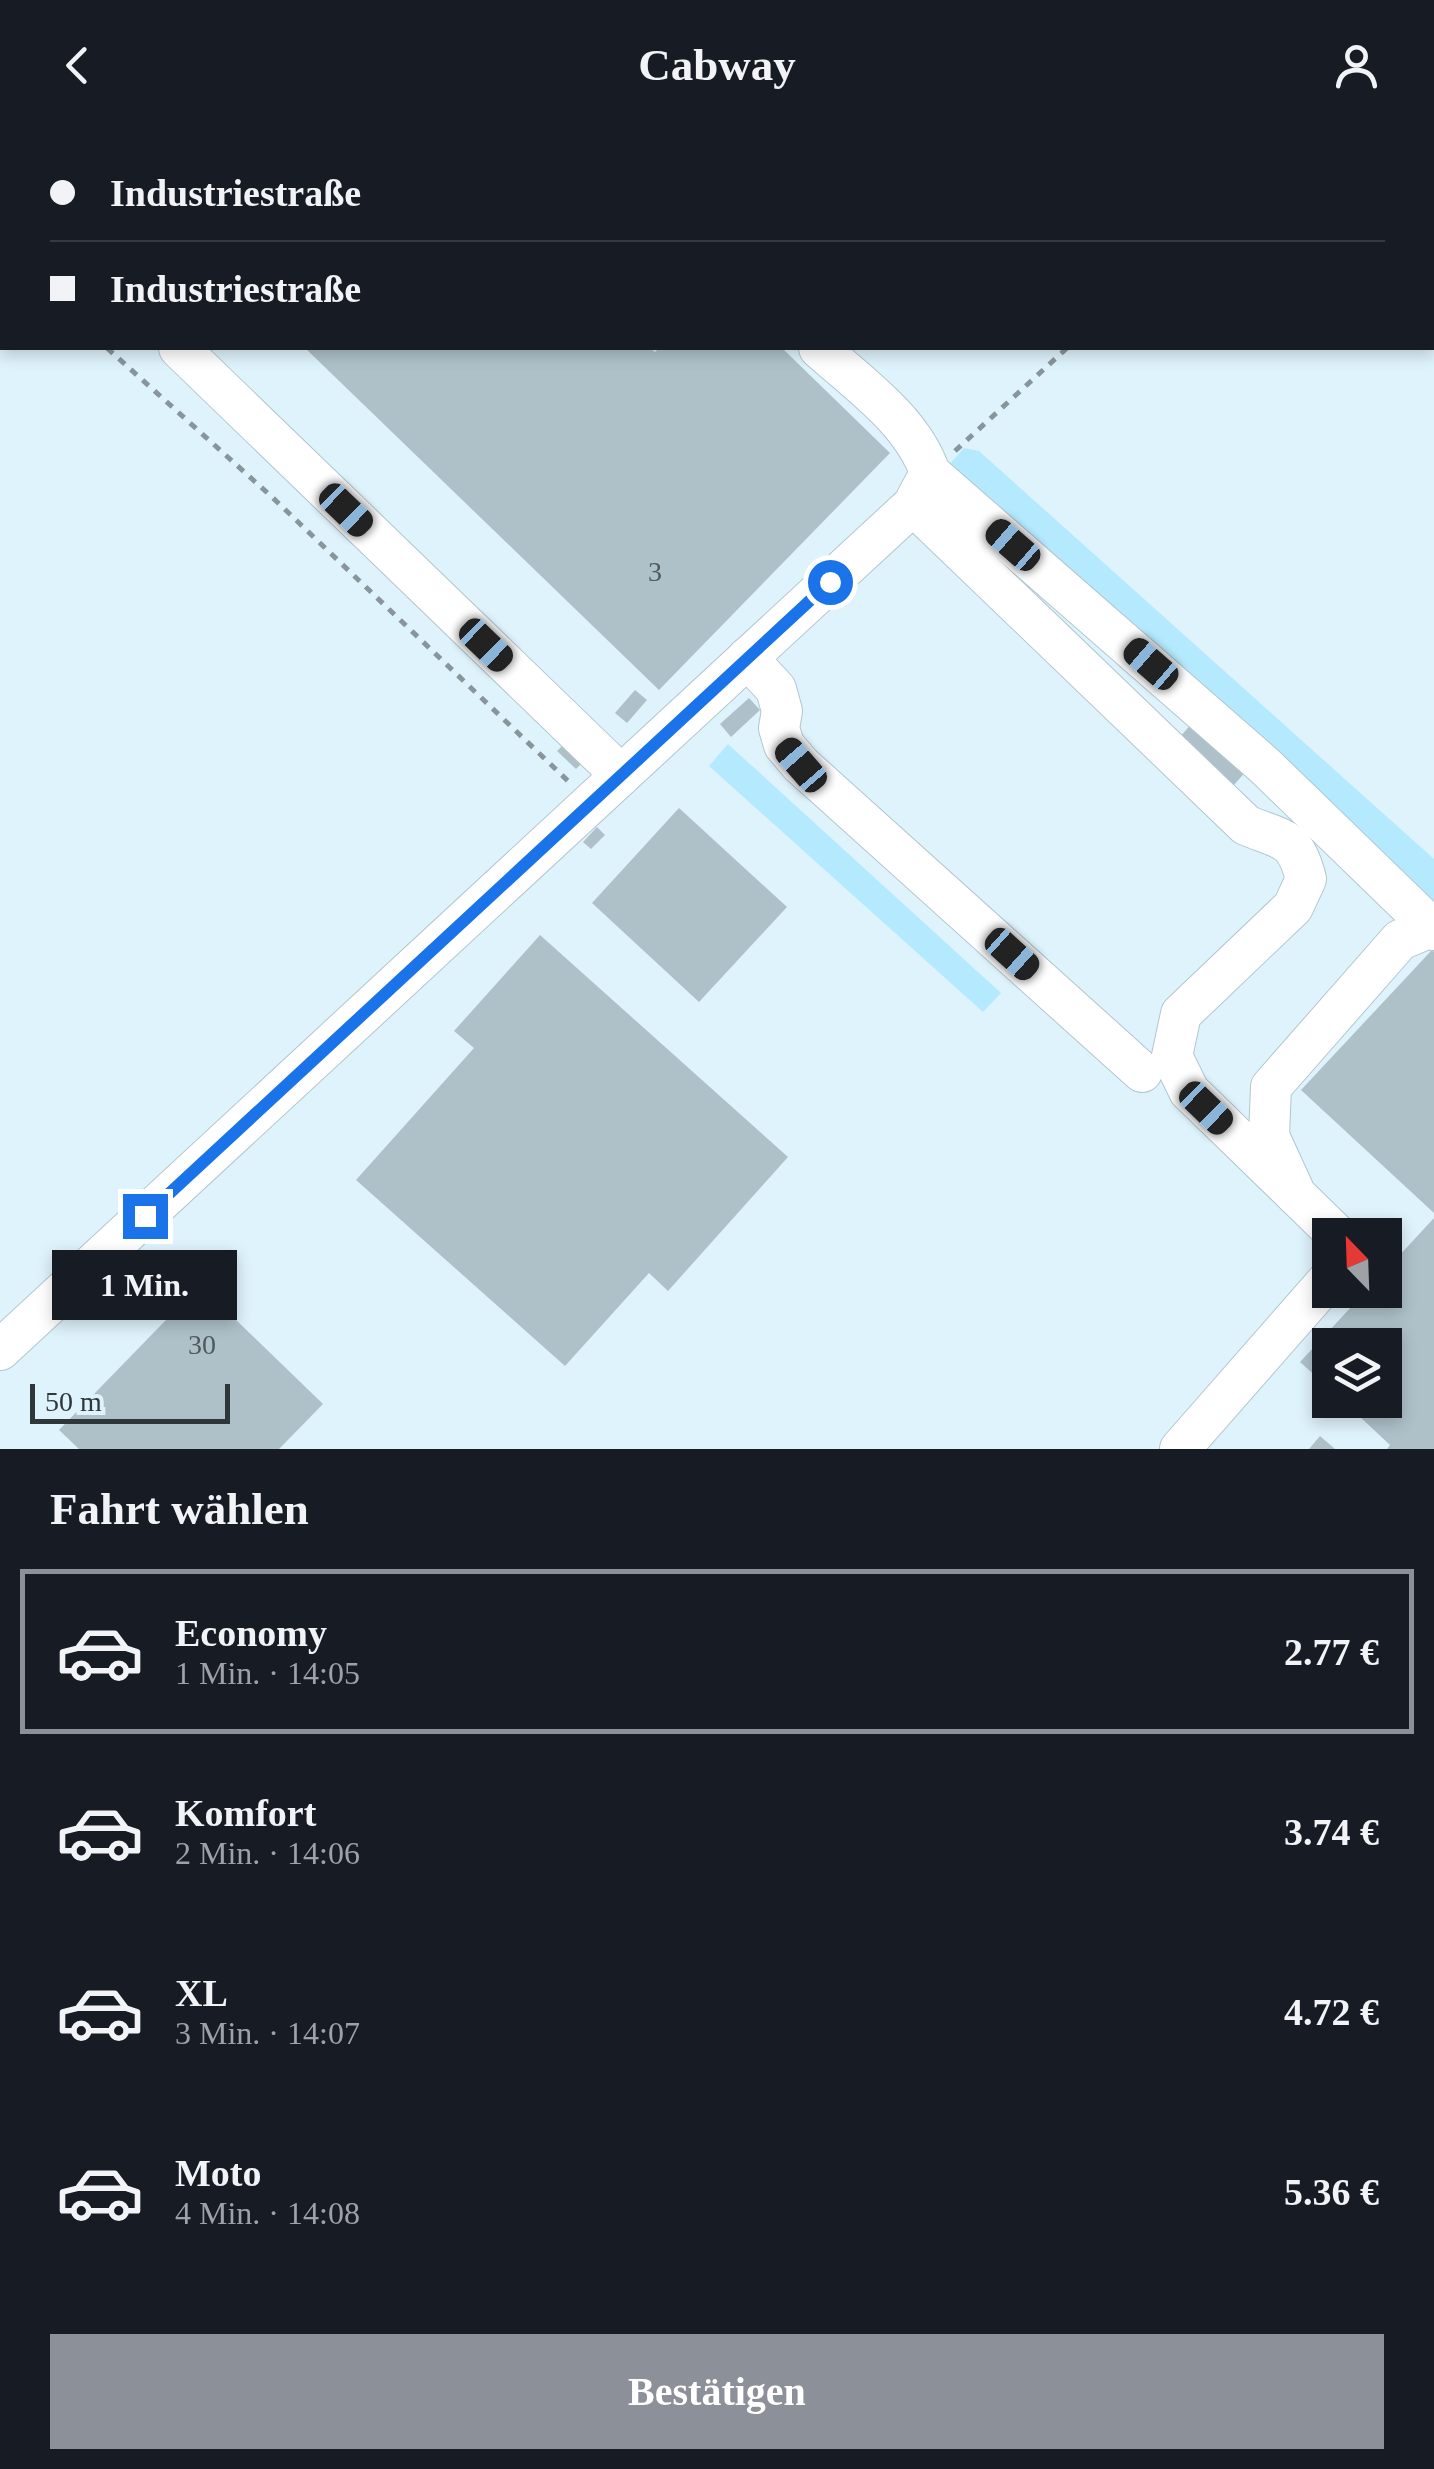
<!DOCTYPE html>
<html lang="de">
<head>
<meta charset="utf-8">
<style>
  :root { --surface:#171b24; --page:#20242c; --text:#f1f3f6; --muted:#9ea1a6; --line:#363941; --accent:#8c9099 }
  body { margin:0; font-family:"Times New Roman",serif; background:var(--page); color:var(--text); height:100vh; display:flex; flex-direction:column; font-size:38px; white-space:nowrap }
  * { box-sizing:border-box; margin:0 }
  p { font-size:32px; color:var(--muted) }
  .icon { flex:none; width:55px; height:55px; fill:none; stroke:currentColor; stroke-width:2; stroke-linecap:round; stroke-linejoin:round }
  .map { position:relative; height:1319px; overflow:hidden }
  .details { display:flex; flex-direction:column; background:var(--surface); flex:1 }
  .details>* { flex:none }
  .guide { position:absolute; left:0px; top:0px; width:1435px; height:220px; box-shadow:0 5px 15px #0003; display:grid; align-content:center; height:220px; padding:0 50px; background:var(--surface) }
  .needle { width:65px; rotate:337deg }
  .buttons { position:absolute; left:1312px; top:1088px; display:grid; gap:20px }
  .buttons a { display:grid; place-items:center; width:90px; height:90px; border-radius:0px; background:var(--surface); box-shadow:0 5px 15px #0003; font-size:50px }
  .scale { position:absolute; left:30px; bottom:25px; width:200px; box-sizing:border-box; padding-left:10px; border:5px solid #2f373a; border-top:0; font-size:28px; line-height:35px; white-space:nowrap; color:#2f373a; -webkit-text-stroke:8px #dff3fc; paint-order:stroke }
  .end { position:absolute; width:45px; height:45px; margin:-22px; border:12px solid #1a73e8; background:#fff; box-shadow:0 0 0 5px #fff }
  .from { border-radius:50% }
  .bubble { position:absolute; height:70px; border-radius:0px; background:var(--surface); box-shadow:0 5px 15px #0003; font-size:32px; font-weight:800; line-height:70px; text-align:center }
  .car { position:absolute; width:30px; height:60px; margin:-30px -15px; border-radius:12px; box-shadow:0 0 8px 2px #0007; background:linear-gradient(#222 24%,#8ab4d8 0 40%,#222 0 76%,#8ab4d8 0 86%,#222 0) }
  .guide b { display:flex; align-items:center; gap:35px; height:95px; font-size:38px }
  .guide b+b { border-top:2px solid var(--line) }
  .guide i { width:25px; height:25px; background:var(--text) }
  ul { padding:0; list-style:none }
  li { display:flex; align-items:center; gap:30px; height:165px; margin:0 20px 15px; padding:0 30px; border:5px solid transparent; border-radius:0px }
  li div { flex:1 }
  li b { display:block; font-size:38px }
  li em { font-style:normal; font-weight:800 }
  li.on { border-color:var(--accent) }
  li>.icon { width:90px; height:90px; stroke-width:1.5 }
  h2 { padding:0 50px; font-size:45px; line-height:120px }
  .primary-button { display:flex; gap:20px; margin-top:auto; padding:20px 50px }
  .primary-button a { flex:1; height:115px; border-radius:0px; background:var(--accent); color:#fff; font-size:40px; font-weight:800; line-height:115px; text-align:center }
  header { display:flex; justify-content:space-between; align-items:center; height:130px; padding:0 50px; background:var(--surface); font-size:45px; font-weight:800 }
  .map>svg:first-child { display:block }
  .green { fill:#b4e9fe }
  .building { fill:#aec1c9 }
  .lines { fill:none; stroke-linecap:round; stroke-linejoin:round }
  .minor-casing { stroke:#b2c6ce; stroke-width:42 }
  .path { stroke:#88969c; stroke-width:5; stroke-dasharray:8 8; stroke-linecap:butt }
  .minor { stroke:#fff; stroke-width:40 }
  .route { stroke:#1a73e8; stroke-width:12 }
  .labels { text-anchor:middle; stroke-width:8; stroke-linejoin:round; paint-order:stroke }
  .number-label { font-size:28px; fill:#4f5a5e }
</style>
</head>
<body>
<header><svg class="icon" aria-label="back" viewBox="0 0 24 24"><path d="M15 5l-7 7 7 7"/></svg>Cabway<svg class="icon" aria-label="person" viewBox="0 0 24 24"><circle cx="12" cy="8" r="4"/><path d="M4 21q1-7 8-7t8 7"/></svg></header>
<div class="map">
<svg width="1434" height="1319" viewBox="0 0 1434 1319">
  <rect width="100%" height="100%" fill="#dff3fc"/>
  <g class="green">
    <polygon points="964,318 979,321 1434,729 1434,771 953,348 947,337"/>
    <polygon points="728,614 1001,863 983,882 709,636"/>
  </g>
  <g class="building">
    <polygon points="305,218 650,218 655,222 659,218 782,218 890,323 659,560"/>
    <polygon points="635,560 647,570 627,593 615,583"/>
    <polygon points="749,568 760,580 731,607 720,594"/>
    <polygon points="1202,582 1256,630 1225,665 1171,617"/>
    <polygon points="567,611 586,629 576,639 557,621"/>
    <polygon points="679,678 787,777 699,872 592,773"/>
    <polygon points="597,697 605,705 591,719 583,712"/>
    <polygon points="540,805 788,1027 668,1161 649,1143 565,1236 356,1050 474,918 454,901"/>
    <polygon points="1432,820 1434,822 1434,1083 1301,960"/>
    <polygon points="1434,1088 1434,1319 1387,1319 1390,1315 1342,1270 1385,1270 1385,1215 1330,1215 1330,1259 1300,1232 1367,1160 1385,1160 1385,1141"/>
    <polygon points="200,1155 323,1274 279,1319 79,1319 59,1300"/>
    <polygon points="1320,1306 1335,1319 1309,1319"/>
  </g>
  <g class="lines">
    <g class="minor-casing">
      <g id="minor">
        <polyline points="2,0 5,2"/>
        <polyline points="578,0 581,2"/>
        <polyline points="179,218 621,645"/>
        <path d="M819,218C858,253 913,291 930,343L1265,636L1431,797"/>
        <path d="M913,375L1246,695C1284,711 1295,706 1306,749L1293,777L1181,884L1172,926L1189,961L1296,1065"/>
        <polyline points="747,528 776,559 782,581 779,598 784,615 801,635 1142,942"/>
        <polyline points="1337,1105 1296,1065 1269,1006 1271,957 1400,810 1431,797 1434,800"/>
        <polyline points="0,1220 913,375 930,343"/>
        <polyline points="1180,1319 1330,1148"/>
      </g>
    </g>
    <g class="path">
      <polyline points="1300,2 1303,0"/>
      <polyline points="0,116 2,119"/>
      <polyline points="107,218 272,367 568,651"/>
      <polyline points="955,321 1067,218"/>
    </g>
    <use href="#minor" class="minor"/>
  </g>
  <g class="lines">
    <polyline class="route" points="145,1086 830,452"/>
  </g>
  <g class="labels">
    <g class="number-label">
      <text x="655" y="451">3</text>
      <text x="202" y="1224">30</text>
    </g>
  </g>
</svg>
<div class="buttons">
<a><svg class="needle" viewBox="-14 -14 28 28"><path d="M0-13l5 13h-10z" fill="#e53935"/><path d="M0 13l5-13h-10z" fill="#9ea1a6"/></svg></a>
<a><svg class="icon" aria-label="layers" viewBox="0 0 24 24"><path d="M12 4l9 5-9 5-9-5zM3 14l9 5 9-5"/></svg></a>
</div>
<div class="scale">50 m</div>
<i class="end from" style="left:830px;top:452px"></i>
<i class="end" style="left:145px;top:1086px"></i>
<div class="bubble" style="left:52px;top:1120px;width:185px">1 Min.</div>
<i class="car" style="left:346px;top:380px;rotate:134deg"></i>
<i class="car" style="left:1013px;top:415px;rotate:311deg"></i>
<i class="car" style="left:486px;top:515px;rotate:134deg"></i>
<i class="car" style="left:1151px;top:534px;rotate:311deg"></i>
<i class="car" style="left:801px;top:635px;rotate:319deg"></i>
<i class="car" style="left:1012px;top:824px;rotate:132deg"></i>
<i class="car" style="left:1206px;top:978px;rotate:134deg"></i>
<div class="guide">
<b><i class="from"></i>Industriestraße</b>
<b><i></i>Industriestraße</b>
</div>
</div>
<section class="details">
<h2>Fahrt wählen</h2>
<ul>
<li class="on"><svg class="icon" aria-label="car" viewBox="0 0 24 24"><path d="M5 17H2v-5l4-1 3-4h7l3 4 3 1v5h-3M9 17h6M6 11h13"/><circle cx="7" cy="17" r="2"/><circle cx="17" cy="17" r="2"/></svg><div><b>Economy</b><p>1 Min. · 14:05</p></div><em>2.77 €</em></li>
<li><svg class="icon" aria-label="car" viewBox="0 0 24 24"><path d="M5 17H2v-5l4-1 3-4h7l3 4 3 1v5h-3M9 17h6M6 11h13"/><circle cx="7" cy="17" r="2"/><circle cx="17" cy="17" r="2"/></svg><div><b>Komfort</b><p>2 Min. · 14:06</p></div><em>3.74 €</em></li>
<li><svg class="icon" aria-label="car" viewBox="0 0 24 24"><path d="M5 17H2v-5l4-1 3-4h7l3 4 3 1v5h-3M9 17h6M6 11h13"/><circle cx="7" cy="17" r="2"/><circle cx="17" cy="17" r="2"/></svg><div><b>XL</b><p>3 Min. · 14:07</p></div><em>4.72 €</em></li>
<li><svg class="icon" aria-label="car" viewBox="0 0 24 24"><path d="M5 17H2v-5l4-1 3-4h7l3 4 3 1v5h-3M9 17h6M6 11h13"/><circle cx="7" cy="17" r="2"/><circle cx="17" cy="17" r="2"/></svg><div><b>Moto</b><p>4 Min. · 14:08</p></div><em>5.36 €</em></li>
</ul>
<div class="primary-button"><a>Bestätigen</a></div>
</section>
</body>
</html>
